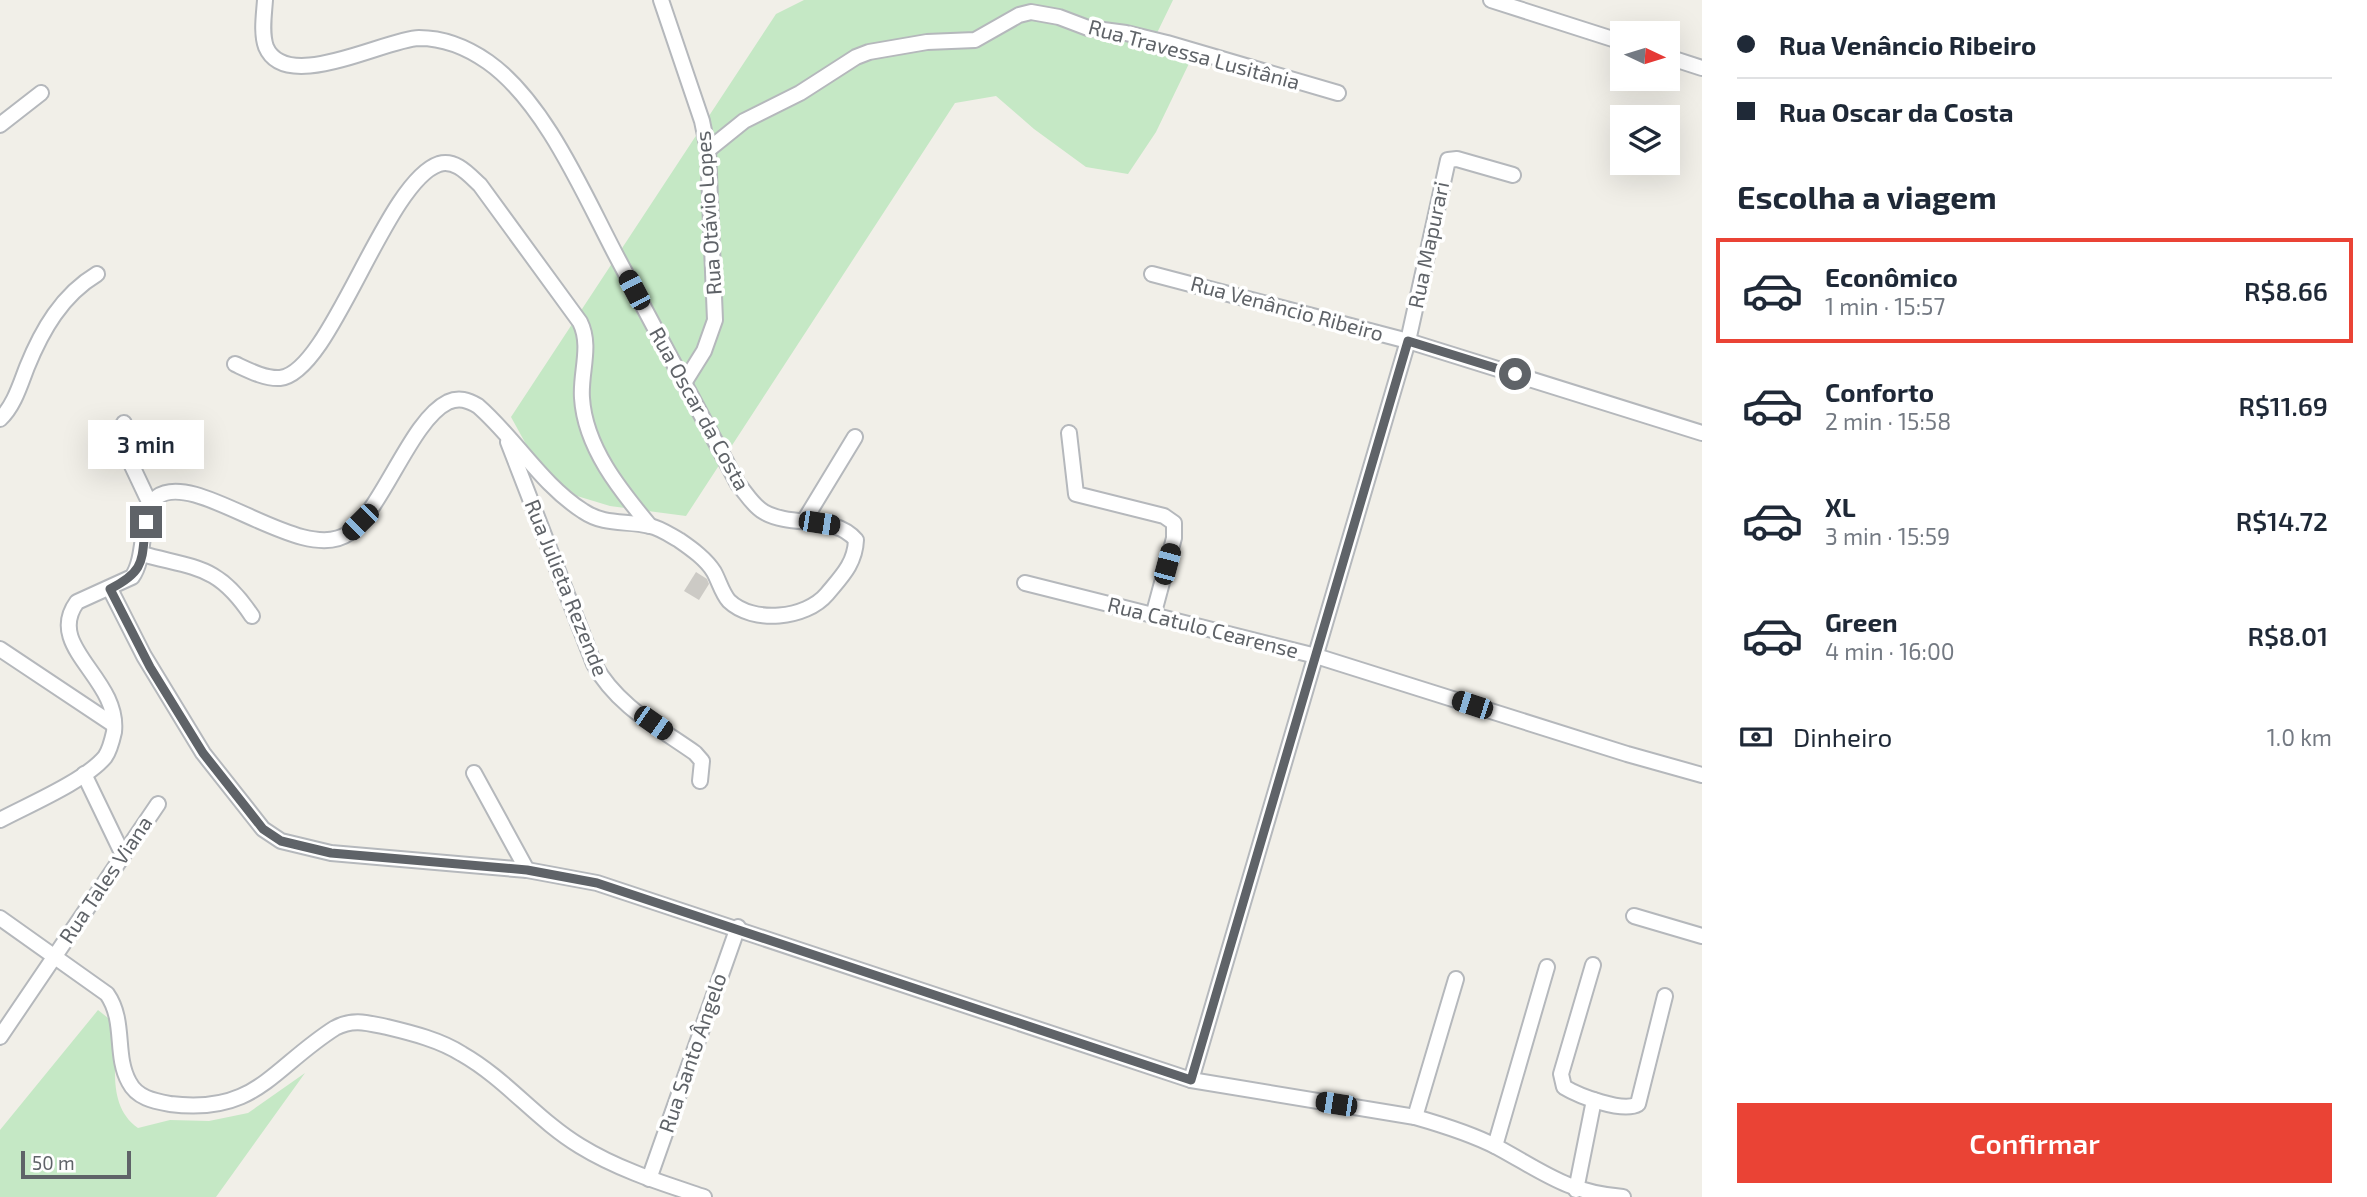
<!DOCTYPE html>
<html lang="pt">
<head>
<meta charset="utf-8">
<style>
  :root { --surface:#fff; --page:#f2f2f3; --text:#1f2937; --muted:#747a83; --line:#e0e1e3; --accent:#ea4335 }
  body { margin:0; font-family:"Exo 2",sans-serif; background:var(--page); color:var(--text); height:100vh; display:flex; flex-direction:column; font-size:26px; white-space:nowrap }
  * { box-sizing:border-box; margin:0 }
  p { font-size:23px; color:var(--muted) }
  .icon { flex:none; width:38px; height:38px; fill:none; stroke:currentColor; stroke-width:2; stroke-linecap:round; stroke-linejoin:round }
  .map { position:relative; flex:1; overflow:hidden }
  .sheet { display:flex; flex-direction:column; background:var(--surface); width:665px }
  .sheet>* { flex:none }
  .guide { display:grid; align-content:center; height:154px; padding:0 35px; background:var(--surface) }
  .needle { width:46px; rotate:94deg }
  .fabs { position:absolute; left:1610px; top:21px; display:grid; gap:14px }
  .fabs a { display:grid; place-items:center; width:70px; height:70px; border-radius:0px; background:var(--surface); box-shadow:0 7px 28px #0002; font-size:35px }
  .scale { position:absolute; left:21px; bottom:18px; width:110px; box-sizing:border-box; padding-left:7px; border:4px solid #5f6368; border-top:0; font-size:19px; line-height:24px; white-space:nowrap; color:#5f6368; -webkit-text-stroke:5px #fff; paint-order:stroke }
  .end { position:absolute; width:32px; height:32px; margin:-16px; border:9px solid #5f6368; background:#fff; box-shadow:0 0 0 4px #fff }
  .from { border-radius:50% }
  .bubble { position:absolute; height:49px; border-radius:0px; background:var(--surface); box-shadow:0 7px 28px #0002; font-size:23px; font-weight:600; line-height:49px; text-align:center }
  .car { position:absolute; width:21px; height:42px; margin:-21px -10px; border-radius:9px; box-shadow:0 0 5px 2px #0007; background:linear-gradient(#222 24%,#8ab4d8 0 40%,#222 0 76%,#8ab4d8 0 86%,#222 0) }
  .guide b { display:flex; align-items:center; gap:24px; height:66px; font-size:26px }
  .guide b+b { border-top:2px solid var(--line) }
  .guide i { width:18px; height:18px; background:var(--text) }
  ul { padding:0; list-style:none }
  li { display:flex; align-items:center; gap:21px; height:105px; margin:0 14px 10px; padding:0 21px; border:4px solid transparent; border-radius:0px }
  li div { flex:1 }
  li b { display:block; font-size:26px }
  li em { font-style:normal; font-weight:600 }
  li.selected { border-color:var(--accent) }
  li>.icon { width:63px; height:63px; stroke-width:1.5 }
  h2 { padding:0 35px; font-size:32px; line-height:84px }
  .pay { display:flex; align-items:center; gap:18px; height:77px; padding:0 35px; font-size:26px }
  .pay p { margin-inline-start:auto }
  .primary-button { display:flex; gap:14px; margin-top:auto; padding:14px 35px }
  .primary-button a { flex:1; height:80px; border-radius:0px; background:var(--accent); color:#fff; font-size:28px; font-weight:600; line-height:80px; text-align:center }
  main { display:flex; flex:1; min-height:0 }
  .map>svg:first-child { display:block }
  .green { fill:#c5e8c5 }
  .building { fill:#cccac5 }
  .lines { fill:none; stroke-linecap:round; stroke-linejoin:round }
  .street-casing { stroke:#b5b8bc; stroke-width:18 }
  .street { stroke:#fff; stroke-width:14 }
  .route { stroke:#5f6368; stroke-width:9 }
  .labels { text-anchor:middle; stroke-width:7; stroke-linejoin:round; paint-order:stroke }
  .street-label { font-size:21px; fill:#5f6368; stroke:#fff }
</style>
</head>
<body>
<main>
<div class="map">
<svg width="1702" height="1197" viewBox="0 0 1702 1197">
  <rect width="100%" height="100%" fill="#f1efe8"/>
  <g class="green">
    <polygon points="804,0 1173,0 1157,33 1196,49 1156,132 1128,174 1086,167 1034,129 996,96 955,103 686,516 610,506 577,496 538,466 511,417 776,14"/>
    <path d="M98,1010L118,1026C116,1060 106,1106 138,1128L170,1120L209,1121L248,1113L305,1073L216,1197H0V1130Z"/>
  </g>
  <polygon class="building" points="696,572 707,579 709,584 699,600 684,591"/>
  <g class="lines">
    <g class="street-casing">
      <g id="street">
        <polyline points="661,0 702,121 708,150 715,320 704,351 684,383"/>
        <polyline points="1491,0 1622,42"/>
        <polyline points="1668,57 1702,68"/>
        <polyline points="0,125 41,93"/>
        <polyline points="708,150 744,121 800,93 856,57 869,52 927,42 975,40 1019,15 1031,12 1059,17 1088,28 1126,33 1167,43 1338,93"/>
        <polyline points="1152,274 1408,341 1702,433"/>
        <path d="M235,364C248,370 265,379 280,378C331,373 385,182 439,164C456,159 469,175 480,185L580,322C592,346 580,373 582,398C585,447 620,490 650,526"/>
        <path d="M0,419C14,406 20,385 27,367C42,330 62,295 97,274"/>
        <polyline points="124,423 125,451 151,506"/>
        <polyline points="1069,433 1076,494 1164,516 1174,523 1174,538 1153,616"/>
        <path d="M508,442L594,664C616,705 658,727 695,753L702,761L700,781"/>
        <polyline points="804,521 855,437"/>
        <path d="M142,554C197,569 218,565 252,616"/>
        <polyline points="1025,583 1316,656 1627,754 1702,775"/>
        <path d="M110,589L144,656L203,753L263,829L281,841L331,853L527,870L597,883L1191,1080L1415,1117C1443,1125 1472,1134 1497,1147C1545,1173 1566,1192 1623,1197"/>
        <polyline points="0,649 114,725"/>
        <polyline points="474,773 527,870"/>
        <polyline points="84,774 123,855"/>
        <path d="M0,820C28,805 85,781 105,757C110,750 112,741 114,732C120,678 44,647 77,602L132,577C147,557 139,511 157,497C196,468 302,567 349,533C384,507 411,420 448,402C459,397 468,400 478,406C515,438 541,484 583,511C605,526 626,520 650,526C660,528 670,535 679,540C692,549 706,559 714,572C719,581 722,593 729,601C753,624 806,619 827,594C841,577 855,564 856,540C834,514 792,528 764,512C753,506 746,493 738,484C698,409 658,334 618,259C585,197 546,103 488,62C468,48 445,38 419,38C385,39 286,94 266,47C261,33 264,15 265,0"/>
        <polyline points="1634,916 1702,936"/>
        <path d="M0,918L107,994C126,1021 114,1055 129,1082C137,1098 154,1101 170,1104C256,1115 272,1068 335,1028C353,1018 368,1023 387,1027C412,1033 440,1040 462,1054C506,1079 537,1120 580,1146C619,1170 662,1183 704,1197"/>
        <path d="M1593,965L1561,1074L1564,1087C1579,1096 1623,1113 1638,1104L1665,996"/>
        <polyline points="0,1037 158,804"/>
        <polyline points="1191,1080 1408,341 1448,160 1457,159 1513,175"/>
        <polyline points="1415,1117 1456,979"/>
        <polyline points="1495,1146 1547,967"/>
        <polyline points="649,1179 738,927"/>
        <polyline points="1576,1190 1594,1100"/>
      </g>
    </g>
    <use href="#street" class="street"/>
  </g>
  <g class="lines">
    <path class="route" d="M146,522C141,560 147,570 110,589L150,667L203,753L263,829L281,841L331,853L527,870L597,883L1191,1080L1408,341L1515,374"/>
  </g>
  <g class="labels">
    <g class="street-label">
      <text transform="translate(1194 55) rotate(15)" y="7">Rua Travessa Lusitânia</text>
      <text transform="translate(709 213) rotate(-94)" y="7">Rua Otávio Lopes</text>
      <text transform="translate(1429 245) rotate(-78)" y="7">Rua Mapurari</text>
      <text transform="translate(1287 309) rotate(15)" y="7">Rua Venâncio Ribeiro</text>
      <text transform="translate(699 409) rotate(61)" y="7">Rua Oscar da Costa</text>
      <text transform="translate(566 588) rotate(68)" y="7">Rua Julieta Rezende</text>
      <text transform="translate(1203 628) rotate(14)" y="7">Rua Catulo Cearense</text>
      <text transform="translate(106 880) rotate(-56)" y="7">Rua Tales Viana</text>
      <text transform="translate(693 1053) rotate(-71)" y="7">Rua Santo Ângelo</text>
    </g>
  </g>
</svg>
<div class="fabs">
<a><svg class="needle" viewBox="-14 -14 28 28"><path d="M0-13l5 13h-10z" fill="#e53935"/><path d="M0 13l5-13h-10z" fill="#747a83"/></svg></a>
<a><svg class="icon" aria-label="layers" viewBox="0 0 24 24"><path d="M12 4l9 5-9 5-9-5zM3 14l9 5 9-5"/></svg></a>
</div>
<div class="scale">50 m</div>
<i class="end from" style="left:1515px;top:374px"></i>
<i class="end" style="left:146px;top:522px"></i>
<div class="bubble" style="left:88px;top:420px;width:116px">3 min</div>
<i class="car" style="left:634px;top:290px;rotate:332deg"></i>
<i class="car" style="left:360px;top:522px;rotate:225deg"></i>
<i class="car" style="left:819px;top:523px;rotate:99deg"></i>
<i class="car" style="left:1167px;top:564px;rotate:15deg"></i>
<i class="car" style="left:1472px;top:705px;rotate:288deg"></i>
<i class="car" style="left:653px;top:723px;rotate:125deg"></i>
<i class="car" style="left:1336px;top:1104px;rotate:279deg"></i>
</div>
<section class="sheet">
<div class="guide">
<b><i class="from"></i>Rua Venâncio Ribeiro</b>
<b><i></i>Rua Oscar da Costa</b>
</div>
<h2>Escolha a viagem</h2>
<ul>
<li class="selected"><svg class="icon" aria-label="car" viewBox="0 0 24 24"><path d="M5 17H2v-5l4-1 3-4h7l3 4 3 1v5h-3M9 17h6M6 11h13"/><circle cx="7" cy="17" r="2"/><circle cx="17" cy="17" r="2"/></svg><div><b>Econômico</b><p>1 min · 15:57</p></div><em>R$8.66</em></li>
<li><svg class="icon" aria-label="car" viewBox="0 0 24 24"><path d="M5 17H2v-5l4-1 3-4h7l3 4 3 1v5h-3M9 17h6M6 11h13"/><circle cx="7" cy="17" r="2"/><circle cx="17" cy="17" r="2"/></svg><div><b>Conforto</b><p>2 min · 15:58</p></div><em>R$11.69</em></li>
<li><svg class="icon" aria-label="car" viewBox="0 0 24 24"><path d="M5 17H2v-5l4-1 3-4h7l3 4 3 1v5h-3M9 17h6M6 11h13"/><circle cx="7" cy="17" r="2"/><circle cx="17" cy="17" r="2"/></svg><div><b>XL</b><p>3 min · 15:59</p></div><em>R$14.72</em></li>
<li><svg class="icon" aria-label="car" viewBox="0 0 24 24"><path d="M5 17H2v-5l4-1 3-4h7l3 4 3 1v5h-3M9 17h6M6 11h13"/><circle cx="7" cy="17" r="2"/><circle cx="17" cy="17" r="2"/></svg><div><b>Green</b><p>4 min · 16:00</p></div><em>R$8.01</em></li>
</ul>
<div class="pay"><svg class="icon" aria-label="cash" viewBox="0 0 24 24"><path d="M3 7h18v10H3z"/><circle cx="12" cy="12" r="2"/></svg>Dinheiro<p>1.0 km</p></div>
<div class="primary-button"><a>Confirmar</a></div>
</section>
</main>
</body>
</html>
